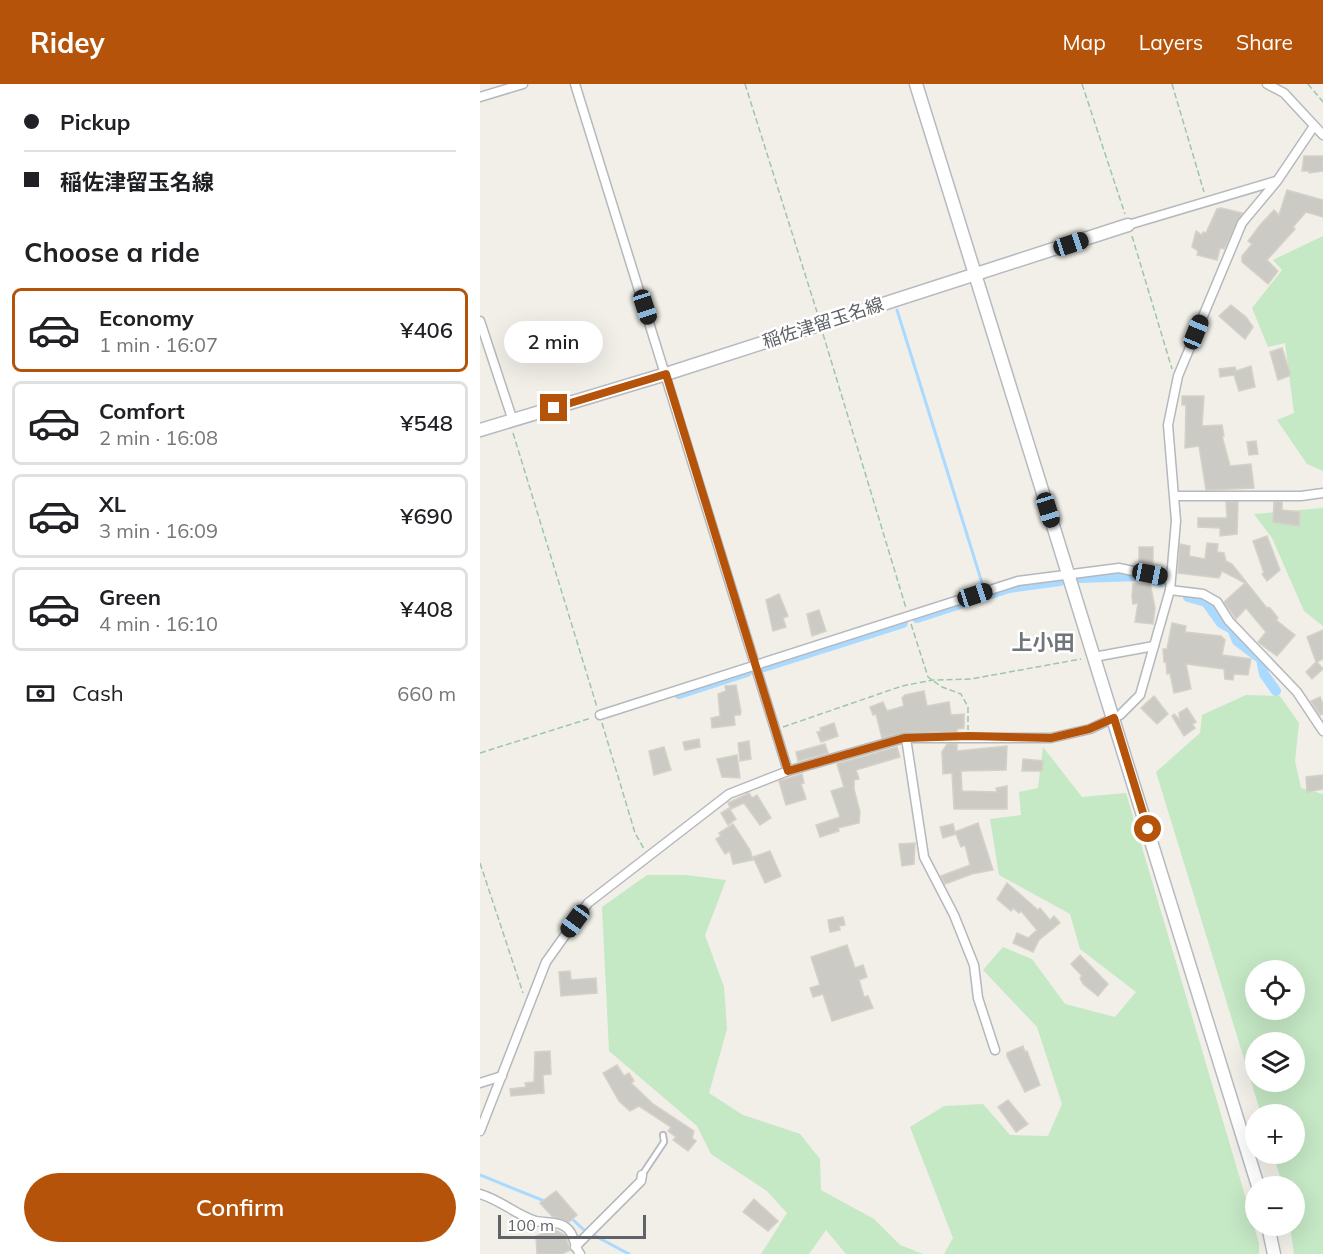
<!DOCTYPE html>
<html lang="en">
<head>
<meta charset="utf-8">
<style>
  :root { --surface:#fff; --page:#f2f2f2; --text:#202124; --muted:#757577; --line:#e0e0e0; --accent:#b45309 }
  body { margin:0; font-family:Mulish,"Noto Sans JP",sans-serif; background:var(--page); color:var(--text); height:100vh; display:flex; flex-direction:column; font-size:22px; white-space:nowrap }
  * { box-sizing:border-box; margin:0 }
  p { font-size:20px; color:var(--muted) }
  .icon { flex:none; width:33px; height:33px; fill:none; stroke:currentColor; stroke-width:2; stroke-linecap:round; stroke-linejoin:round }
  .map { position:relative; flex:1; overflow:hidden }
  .panel { display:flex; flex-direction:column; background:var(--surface); width:480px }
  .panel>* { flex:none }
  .banner { display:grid; align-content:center; height:132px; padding:0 24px; background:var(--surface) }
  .buttons { position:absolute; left:765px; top:876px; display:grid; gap:12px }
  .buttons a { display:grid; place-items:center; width:60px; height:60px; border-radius:50%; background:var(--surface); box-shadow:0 6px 24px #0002; font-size:30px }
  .scale { position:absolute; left:18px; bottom:15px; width:148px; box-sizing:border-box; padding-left:6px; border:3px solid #5f6368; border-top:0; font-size:16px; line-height:21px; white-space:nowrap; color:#5f6368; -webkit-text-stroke:4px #fff; paint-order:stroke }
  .end { position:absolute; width:27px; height:27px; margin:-14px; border:8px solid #b45309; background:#fff; box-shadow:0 0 0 3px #fff }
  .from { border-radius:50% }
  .bubble { position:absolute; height:42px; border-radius:21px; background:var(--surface); box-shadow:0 6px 24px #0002; font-size:20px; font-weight:600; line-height:42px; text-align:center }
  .car { position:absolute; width:18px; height:36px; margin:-18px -9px; border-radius:8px; box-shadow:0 0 4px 2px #0007; background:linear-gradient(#222 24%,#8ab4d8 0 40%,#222 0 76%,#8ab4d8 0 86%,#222 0) }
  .banner b { display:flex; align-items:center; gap:21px; height:57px; font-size:22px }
  .banner b+b { border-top:2px solid var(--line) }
  .banner i { width:15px; height:15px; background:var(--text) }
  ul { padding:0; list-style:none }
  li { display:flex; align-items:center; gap:18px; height:84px; margin:0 12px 9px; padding:0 12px; border:3px solid var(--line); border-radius:9px }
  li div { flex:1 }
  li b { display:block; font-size:22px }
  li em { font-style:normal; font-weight:600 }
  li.current { border-color:var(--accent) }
  li>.icon { width:54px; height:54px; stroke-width:1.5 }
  h2 { padding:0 24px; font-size:27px; line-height:72px }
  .pay { display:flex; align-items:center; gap:15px; height:66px; padding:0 24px; font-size:22px }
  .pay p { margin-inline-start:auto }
  .button { display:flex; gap:12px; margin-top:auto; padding:12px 24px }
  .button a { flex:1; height:69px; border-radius:36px; background:var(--accent); color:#fff; font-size:24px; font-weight:600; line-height:69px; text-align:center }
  header { display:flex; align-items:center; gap:36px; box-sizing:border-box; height:84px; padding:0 30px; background:var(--accent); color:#fff }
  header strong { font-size:28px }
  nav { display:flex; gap:33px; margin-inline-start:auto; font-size:21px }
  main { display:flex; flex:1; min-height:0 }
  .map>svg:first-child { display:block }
  .green { fill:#c5e8c5; fill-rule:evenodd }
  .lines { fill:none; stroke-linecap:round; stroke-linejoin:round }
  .stream { stroke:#aadaff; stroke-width:3 }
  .canal { stroke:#aadaff; stroke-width:10 }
  .building { fill:#cccac5; stroke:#d6d1c6; stroke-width:1.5 }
  .lane-casing { stroke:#b5b8bc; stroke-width:8 }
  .street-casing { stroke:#b5b8bc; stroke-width:11 }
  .secondary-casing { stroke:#b6babf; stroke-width:15 }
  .path { stroke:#9cc7a9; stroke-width:1.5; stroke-dasharray:6 3; stroke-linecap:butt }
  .lane { stroke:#fff; stroke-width:4.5 }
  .street { stroke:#fff; stroke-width:8 }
  .secondary { stroke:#fff; stroke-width:12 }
  .route { stroke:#b45309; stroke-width:8 }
  .labels { text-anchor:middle; stroke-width:5; stroke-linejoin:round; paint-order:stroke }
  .street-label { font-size:18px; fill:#5f6368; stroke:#fff }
  .quarter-label { font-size:21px; font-weight:bold; fill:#70757a; stroke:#fff }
</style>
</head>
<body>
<header>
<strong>Ridey</strong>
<nav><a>Map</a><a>Layers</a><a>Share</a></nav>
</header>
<main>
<section class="panel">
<div class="banner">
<b><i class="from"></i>Pickup</b>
<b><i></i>稲佐津留玉名線</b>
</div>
<h2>Choose a ride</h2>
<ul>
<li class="current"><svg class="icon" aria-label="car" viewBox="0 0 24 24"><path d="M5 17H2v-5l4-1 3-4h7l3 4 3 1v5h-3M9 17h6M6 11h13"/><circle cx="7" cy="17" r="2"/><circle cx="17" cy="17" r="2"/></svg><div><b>Economy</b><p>1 min · 16:07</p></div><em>¥406</em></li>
<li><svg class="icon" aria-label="car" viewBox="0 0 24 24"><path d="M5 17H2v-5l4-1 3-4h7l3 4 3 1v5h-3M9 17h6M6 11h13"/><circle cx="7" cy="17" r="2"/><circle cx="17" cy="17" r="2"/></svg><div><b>Comfort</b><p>2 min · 16:08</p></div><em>¥548</em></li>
<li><svg class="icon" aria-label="car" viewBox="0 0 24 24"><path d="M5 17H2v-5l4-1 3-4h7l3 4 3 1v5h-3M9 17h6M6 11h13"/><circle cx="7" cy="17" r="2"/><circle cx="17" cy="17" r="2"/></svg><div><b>XL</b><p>3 min · 16:09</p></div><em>¥690</em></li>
<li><svg class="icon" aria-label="car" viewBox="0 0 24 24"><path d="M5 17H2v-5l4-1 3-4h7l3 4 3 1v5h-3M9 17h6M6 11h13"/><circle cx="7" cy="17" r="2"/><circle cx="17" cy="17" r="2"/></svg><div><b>Green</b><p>4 min · 16:10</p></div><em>¥408</em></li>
</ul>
<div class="pay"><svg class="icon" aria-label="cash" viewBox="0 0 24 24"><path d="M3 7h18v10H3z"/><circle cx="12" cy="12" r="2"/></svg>Cash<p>660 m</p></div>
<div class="button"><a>Confirm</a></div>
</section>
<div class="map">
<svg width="843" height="1170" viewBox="0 0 843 1170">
  <rect width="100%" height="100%" fill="#f1efe8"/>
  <g class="green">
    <polygon points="843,152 843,387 827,380 797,336 814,329 805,259 788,263 772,224 802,186 793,176"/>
    <polygon points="843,424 843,542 824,527 792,454 774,430"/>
    <path d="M766,611L800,612L819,639L815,677L821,704L843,710V1170H814L810,1142H814V1102H803L793,1070H814V1030H781L676,688L720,649L722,631ZM776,886H814V926H776ZM776,958H814V998H776Z"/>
    <polygon points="563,663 602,713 646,709 779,1159 779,1170 464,1170 473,1154 430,1043 464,1022 503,1020 530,1051 568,1052 582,1020 557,943 503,886 523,863 552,875 585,920 635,933 656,908 600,865 590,830 519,791 510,735 541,731 539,708 558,704"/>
    <polygon points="167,791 206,791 246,796 225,851 244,903 247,945 229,1009 263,1031 320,1050 340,1075 341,1106 394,1135 420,1161 443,1170 366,1170 346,1146 329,1170 281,1170 307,1129 287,1107 231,1070 217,1042 129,967 122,823"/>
  </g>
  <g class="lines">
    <g class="stream">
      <polyline points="417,226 503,502"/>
      <polyline points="0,1091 67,1118"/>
      <polyline points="90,1133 104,1146 149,1170"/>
    </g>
    <g class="canal">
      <polyline points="598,494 661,492 681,498"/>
      <polyline points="708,513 726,518 741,539 752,545 757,557 781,575 784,590 796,607"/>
      <polyline points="437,534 529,504 580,497"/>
      <polyline points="284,583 423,539"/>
      <polyline points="199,610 267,588"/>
    </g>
  </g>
  <g class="building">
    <polygon points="824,72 843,72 843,87 829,89 829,87 822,87"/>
    <polygon points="807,106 843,116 843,133 826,128 813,143 815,145 787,176 798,187 788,200 762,178 762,172 772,160 768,157 780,141 794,126 799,131"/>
    <polygon points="741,124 762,129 744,165 740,164 737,176 717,171 718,167 712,163 716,147 722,151 723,148 726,149 737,125"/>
    <polygon points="751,221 766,233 773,243 765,255 739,232"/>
    <polygon points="802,264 810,289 809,292 798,296 790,268"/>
    <polygon points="771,282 775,303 759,307 754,291 740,293 739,285 755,283 756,287"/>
    <polygon points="702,312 724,312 722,342 742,341 744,352 742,352 750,382 771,380 774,404 726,406 719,362 705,364 706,321 702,321"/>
    <polygon points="776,357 778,370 769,371 767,358"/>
    <polygon points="746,418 758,418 757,450 740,452 740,444 718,443 718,434 747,434"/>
    <polygon points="794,418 802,418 802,426 820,428 819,442 793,438"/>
    <polygon points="787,452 800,486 787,497 782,490 784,489 773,457"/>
    <polygon points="727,459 738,460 737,468 744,469 746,477 752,480 786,523 790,524 798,534 796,536 815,551 797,572 778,558 786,548 766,524 756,535 744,518 765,499 742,487 739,494 698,489 700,460 710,462 709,472 725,475"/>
    <polygon points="659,463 673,463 673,483 659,480"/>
    <polygon points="670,499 675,524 673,540 655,538 658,519 653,520 652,513 653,500"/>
    <polygon points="299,510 308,532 303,534 306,543 293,547 286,516"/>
    <polygon points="339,526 346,547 332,552 327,530"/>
    <polygon points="692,539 706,542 705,548 741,552 745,556 742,571 771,575 768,591 754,590 753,596 745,595 744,585 706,580 711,605 694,609 690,589 687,590 686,578 684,578 683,565 687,565"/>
    <polygon points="843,546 843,575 837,578 843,585 832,595 826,588 836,578 827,553"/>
    <polygon points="256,601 261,628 260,631 254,631 255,641 232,644 231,634 240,632 238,610 246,607 245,602"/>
    <polygon points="444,607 447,622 469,618 471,631 484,630 484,644 477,645 477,648 424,648 402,654 396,630 393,631 390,623 403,618 407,627 424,622 422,614 425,611"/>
    <polygon points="674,612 688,630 677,640 661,624"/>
    <polygon points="840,613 843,620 843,630 840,631 831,617"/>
    <polygon points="707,624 716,638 712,640 715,644 704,652 692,632 694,630 700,636 699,629"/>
    <polygon points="354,639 358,652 341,658 337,648 341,647 340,644"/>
    <polygon points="219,655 220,663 205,666 203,658"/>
    <polygon points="269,657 271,675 260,677 258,659"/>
    <polygon points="345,660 348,669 318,677 316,668"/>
    <polygon points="467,660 477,660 477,667 527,662 526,686 481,687 482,707 517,708 516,704 527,702 527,725 474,725 472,689 463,690 462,668"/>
    <polygon points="184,663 191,686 174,691 169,667"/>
    <polygon points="417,663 420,673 376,686 379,695 374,696 374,705 380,728 379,739 358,744 359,747 340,753 336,741 360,733 351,707 364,703 357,680"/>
    <polygon points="257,671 260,694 242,693 237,675"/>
    <polygon points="543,675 563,677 562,687 542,687"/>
    <polygon points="322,690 324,699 321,700 326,715 306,721 299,697"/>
    <polygon points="843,691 843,705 827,708 826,693"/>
    <polygon points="269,709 272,714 277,711 291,734 280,741 264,719 251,725 248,719"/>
    <polygon points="249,724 256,735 248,741 241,729"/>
    <polygon points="498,739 513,786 492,790 465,800 461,792 490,781 485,761 481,763 476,750 463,754 460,743 473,740 475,748"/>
    <polygon points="253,740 270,766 273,776 253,780 250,767 245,770 236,755 241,752 239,749"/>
    <polygon points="435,759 434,780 422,782 419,760"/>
    <polygon points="290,767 301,792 285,799 273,773"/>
    <polygon points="527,799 558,826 560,824 570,836 574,832 580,839 559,856 553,868 533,859 537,849 548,854 557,846 541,827 539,829 533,824 531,827 517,815"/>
    <polygon points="363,833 365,841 359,842 360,846 350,848 348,836"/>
    <polygon points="367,861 375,884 383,881 387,893 379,896 384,913 388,912 393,924 352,937 343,910 333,913 330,904 340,901 331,873"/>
    <polygon points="600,871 628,900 618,912 603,900 600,894 602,892 591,880"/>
    <polygon points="90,887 91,896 116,894 117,909 81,912 79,888"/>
    <polygon points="543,962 545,968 547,967 560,1001 545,1008 527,972 527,969"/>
    <polygon points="70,967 71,990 63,991 64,1009 31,1012 30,1005 46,1003 45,999 54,998 55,968"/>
    <polygon points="137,981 144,992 149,989 154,997 151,999 173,1020 214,1047 212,1054 216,1057 208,1067 193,1056 196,1053 188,1047 191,1043 159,1022 150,1027 139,1017 123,989"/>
    <polygon points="528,1016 548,1040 536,1048 518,1023"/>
    <polygon points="76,1107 97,1131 89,1138 72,1132 60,1119"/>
    <polygon points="274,1115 298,1137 288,1147 263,1128"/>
    <polygon points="73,1145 85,1151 90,1166 82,1170 57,1170 56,1152"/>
  </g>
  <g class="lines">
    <g class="lane-casing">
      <polyline id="lane" points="162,1091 184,1058 183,1051"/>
    </g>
    <g class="street-casing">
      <g id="street">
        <polyline points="95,0 308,687"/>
        <polyline points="787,0 804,9 843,51"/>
        <polyline points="0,13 43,0"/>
        <polyline points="648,141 796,97"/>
        <polyline points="0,237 32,334 29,337"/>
        <polyline points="695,412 821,412 843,409"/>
        <polyline points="690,506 723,510 737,518 749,537 817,608 843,647"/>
        <polyline points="614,573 674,562"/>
        <polyline points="120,631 538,497 639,484 690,495"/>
        <polyline points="426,654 444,773 474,831 494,881 498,914 515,966"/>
        <polyline points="0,999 22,992"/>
        <polyline points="0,1047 66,878 108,819 249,710 308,687 424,654 571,654 610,645 640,631 660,611 690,506 696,437 688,341 698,292 762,139 797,97 834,42"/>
        <path d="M0,1110C21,1116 36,1131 56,1137C65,1139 76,1137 84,1142C95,1148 93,1161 100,1170"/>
        <polyline points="95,1163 161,1097 162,1091"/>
      </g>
    </g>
    <g class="secondary-casing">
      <g id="secondary">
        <polyline points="436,0 778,1102"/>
        <polyline points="0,346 186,290 648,141"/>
        <polyline points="788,1142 794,1170"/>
      </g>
    </g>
    <g class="path">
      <polyline points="265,0 337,228"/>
      <polyline points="602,0 645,130"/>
      <polyline points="692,0 724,108"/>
      <polyline points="828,0 843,18"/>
      <polyline points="652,152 692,285"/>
      <polyline points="343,250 426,524"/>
      <polyline points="33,349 117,623"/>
      <polyline points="431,540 448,593 462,603 481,610 488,623 488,646"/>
      <polyline points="122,639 155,749 164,765"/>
      <polyline points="303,643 422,602 453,596 491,595 601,575"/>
      <polyline points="0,669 111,634"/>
      <polyline points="0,779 43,909"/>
    </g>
    <use href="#lane" class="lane"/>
    <use href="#street" class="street"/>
    <use href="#secondary" class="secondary"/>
  </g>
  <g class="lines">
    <polyline class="route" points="74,324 186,290 308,687 424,654 489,652 571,654 609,645 634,634 668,745"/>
  </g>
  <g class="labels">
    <g class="street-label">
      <text transform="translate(343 239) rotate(-18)" y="6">稲佐津留玉名線</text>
    </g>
    <g class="quarter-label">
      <text x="563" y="566">上小田</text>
    </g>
  </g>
</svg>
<div class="buttons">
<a><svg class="icon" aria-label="locate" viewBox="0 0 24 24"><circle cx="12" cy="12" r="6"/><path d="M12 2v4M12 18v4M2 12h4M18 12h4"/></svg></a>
<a><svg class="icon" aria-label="layers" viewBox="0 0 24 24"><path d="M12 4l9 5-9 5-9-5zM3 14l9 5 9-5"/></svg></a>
<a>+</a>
<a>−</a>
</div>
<div class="scale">100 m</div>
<i class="end from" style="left:668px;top:745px"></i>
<i class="end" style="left:74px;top:324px"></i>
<div class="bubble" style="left:24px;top:237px;width:99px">2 min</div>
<i class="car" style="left:591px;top:160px;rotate:72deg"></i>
<i class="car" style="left:165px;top:223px;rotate:162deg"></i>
<i class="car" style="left:716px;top:248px;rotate:22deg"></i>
<i class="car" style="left:568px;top:426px;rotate:163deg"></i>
<i class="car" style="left:670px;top:490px;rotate:101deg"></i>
<i class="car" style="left:495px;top:511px;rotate:72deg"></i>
<i class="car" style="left:95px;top:837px;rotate:216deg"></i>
</div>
</main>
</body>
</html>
